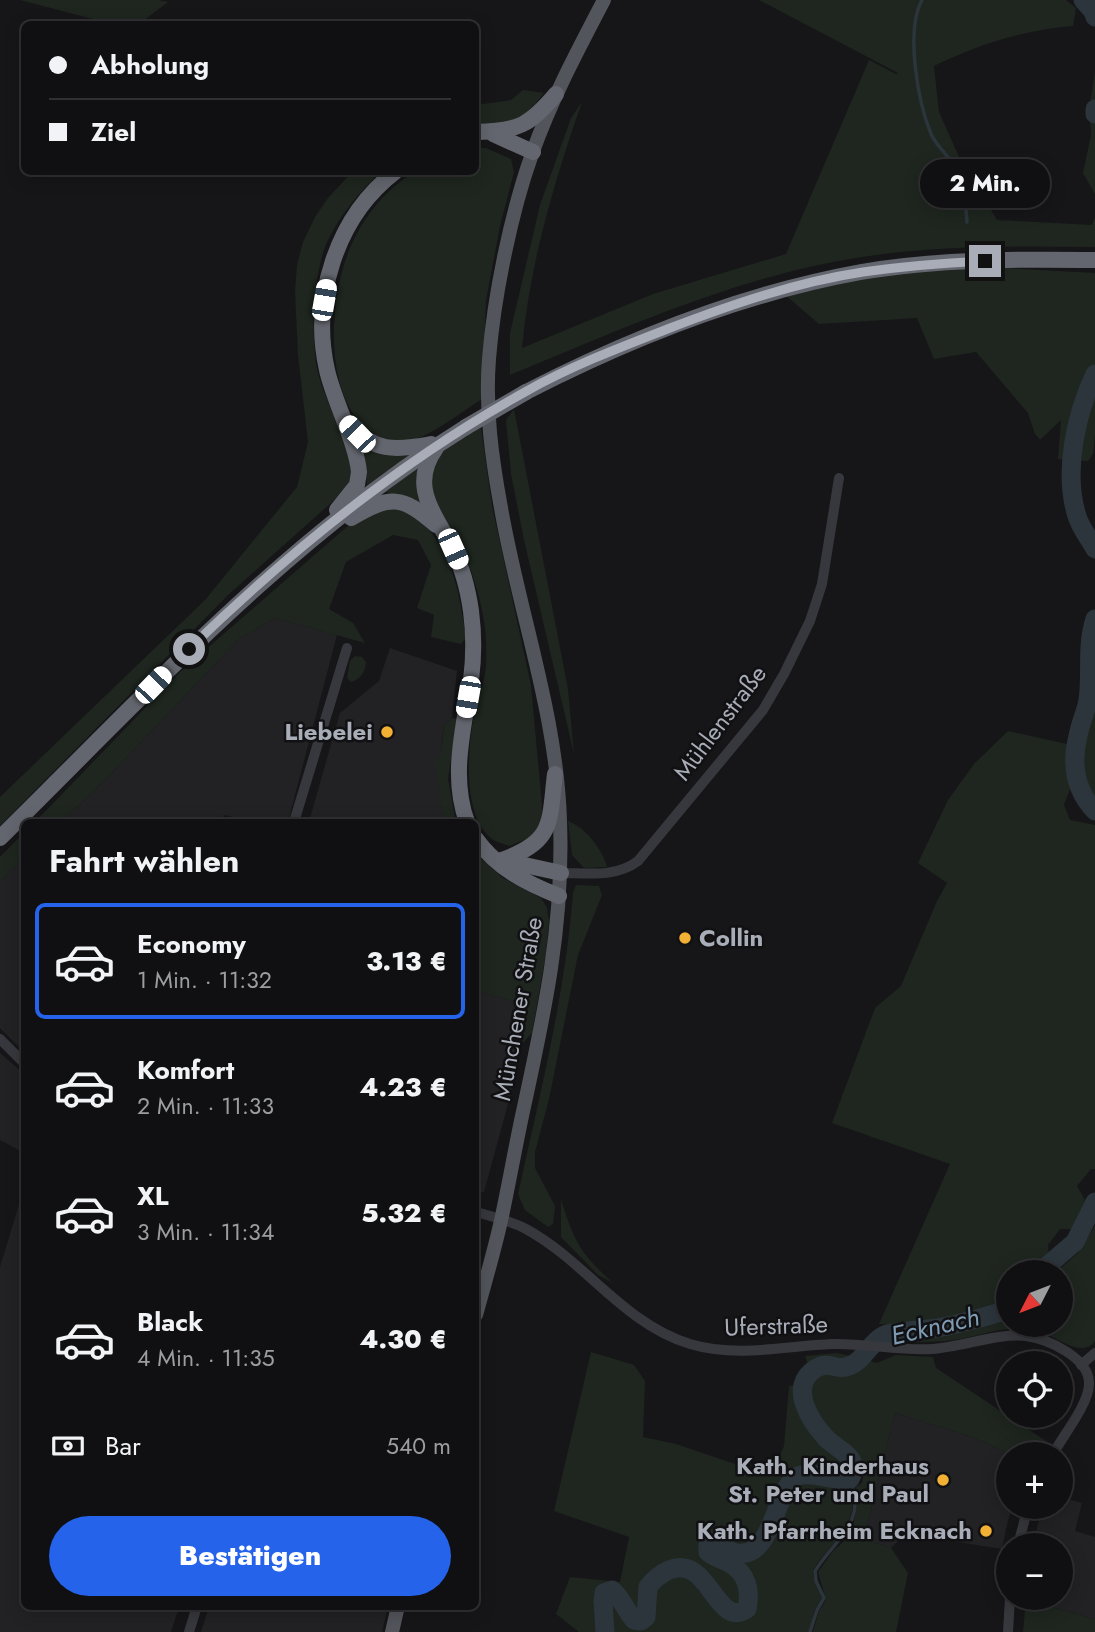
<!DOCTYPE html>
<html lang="de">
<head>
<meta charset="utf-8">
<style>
  :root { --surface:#101012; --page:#19191b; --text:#f1f3f6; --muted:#9c9d9f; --line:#303032; --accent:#2563eb }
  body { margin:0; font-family:Jost,sans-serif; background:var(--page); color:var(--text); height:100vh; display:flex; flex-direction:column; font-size:26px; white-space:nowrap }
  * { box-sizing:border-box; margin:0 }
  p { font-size:23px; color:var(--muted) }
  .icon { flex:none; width:38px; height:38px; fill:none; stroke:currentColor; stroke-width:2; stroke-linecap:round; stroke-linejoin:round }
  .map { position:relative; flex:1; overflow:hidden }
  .side { position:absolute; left:21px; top:819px; width:458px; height:791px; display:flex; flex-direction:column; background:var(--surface); border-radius:10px; box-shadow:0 4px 18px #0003,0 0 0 2px var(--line) }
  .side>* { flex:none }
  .hud { position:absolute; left:21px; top:21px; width:458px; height:154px; border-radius:10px; box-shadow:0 4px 18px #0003,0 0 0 2px var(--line); display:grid; align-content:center; height:154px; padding:0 28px; background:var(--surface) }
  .needle { width:46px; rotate:228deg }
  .controls { position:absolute; left:996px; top:1260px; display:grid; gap:14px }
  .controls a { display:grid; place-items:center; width:77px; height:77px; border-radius:50%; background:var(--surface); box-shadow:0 4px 18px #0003,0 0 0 2px var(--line); font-size:35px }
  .end { position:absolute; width:32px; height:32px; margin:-16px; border:9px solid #a8adb8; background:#111; box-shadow:0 0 0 4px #111 }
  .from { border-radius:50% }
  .bubble { position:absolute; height:49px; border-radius:24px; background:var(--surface); box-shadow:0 4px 18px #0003,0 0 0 2px var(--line); font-size:23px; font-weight:800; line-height:49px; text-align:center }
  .car { position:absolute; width:21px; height:42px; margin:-21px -10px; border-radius:9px; box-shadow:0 0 5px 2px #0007; background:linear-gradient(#fff 24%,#345 0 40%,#fff 0 76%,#345 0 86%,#fff 0) }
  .hud b { display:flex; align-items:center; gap:24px; height:66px; font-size:26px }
  .hud b+b { border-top:2px solid var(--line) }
  .hud i { width:18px; height:18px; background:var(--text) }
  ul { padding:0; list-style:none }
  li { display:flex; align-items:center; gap:21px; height:116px; margin:0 14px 10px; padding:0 14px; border:4px solid transparent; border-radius:10px }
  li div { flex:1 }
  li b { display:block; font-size:26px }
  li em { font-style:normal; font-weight:800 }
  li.active { border-color:var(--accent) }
  li>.icon { width:63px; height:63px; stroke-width:1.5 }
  h2 { padding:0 28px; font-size:32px; line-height:84px }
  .pay { display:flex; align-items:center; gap:18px; height:77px; padding:0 28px; font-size:26px }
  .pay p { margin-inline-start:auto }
  .primary-button { display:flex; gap:14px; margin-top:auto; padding:14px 28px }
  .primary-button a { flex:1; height:80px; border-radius:42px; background:var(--accent); color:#fff; font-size:28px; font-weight:800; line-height:80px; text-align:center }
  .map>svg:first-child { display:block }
  .built { fill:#222225 }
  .green { fill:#1e261f }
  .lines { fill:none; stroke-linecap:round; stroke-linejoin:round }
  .stream { stroke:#2c353c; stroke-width:3.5 }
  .river { stroke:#2c353c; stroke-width:19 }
  .minor { stroke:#37383d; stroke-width:10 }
  .major { stroke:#53555c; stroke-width:14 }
  .highway { stroke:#63666e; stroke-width:16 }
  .highway-bridge { stroke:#63666e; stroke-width:16 }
  .route { stroke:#a8adb8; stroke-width:9 }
  .poi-dot { fill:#f2b134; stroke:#111113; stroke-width:2.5 }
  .labels { text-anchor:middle; stroke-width:5; stroke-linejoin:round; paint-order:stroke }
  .street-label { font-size:24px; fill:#a8adb8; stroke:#111113 }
  .poi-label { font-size:24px; font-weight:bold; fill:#a8adb8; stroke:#111113; text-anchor:end }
  .water-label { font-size:26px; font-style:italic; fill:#7f9bb3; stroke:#111113 }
</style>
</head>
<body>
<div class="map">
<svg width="1095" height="1632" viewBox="0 0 1095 1632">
  <rect width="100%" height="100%" fill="#161618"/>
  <g class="built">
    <polygon points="275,618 337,635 289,818 280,822 255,822 224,815 222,822 61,822 103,782 239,639"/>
    <polygon points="390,648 457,671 452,718 444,725 442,739 441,803 444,822 309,822 340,713 379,681"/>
    <polygon points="24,857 24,1052 0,1028 0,881"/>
    <polygon points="476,991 528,1005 511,1093 484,1192 476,1194"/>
    <polygon points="0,1053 24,1074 24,1153 0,1140"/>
    <polygon points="24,1188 24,1606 179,1607 171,1632 0,1632 0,1267"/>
    <polygon points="895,1413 972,1437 1010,1454 1008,1454 1008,1507 1013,1507 1008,1520 1002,1549 964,1543 909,1529 891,1548 864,1539"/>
    <polygon points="1061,1497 1082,1503 1075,1531 1095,1537 1095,1619 1026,1600 1026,1598 1060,1598 1060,1545 1033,1545 1042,1507 1060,1507"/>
    <polygon points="209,1607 209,1606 388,1607 382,1632 201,1632"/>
  </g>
  <g class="green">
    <polygon points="20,0 158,0 168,2 139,24 112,24"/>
    <path d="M759,0H1066L1076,8L1073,26C1024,30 979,44 934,66L939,112L960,159L997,220L1092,225L1095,217V247C1017,246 939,245 862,257C738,276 624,328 510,375V333L540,205L571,118L582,102C554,182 530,263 522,348L653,294L786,254L869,60L896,74L898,73Z"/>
    <polygon points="1095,72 1095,194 1083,173 1091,135 1089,108"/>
    <path d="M523,90L544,93C521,123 512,123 476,125V105L511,100Z"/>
    <path d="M476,148H486L511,159L514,172L500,226L486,301L482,399C458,414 430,438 402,443C393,444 379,438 372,433C326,401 329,316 343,268C354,229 380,192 415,172H476Z"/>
    <path d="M352,172H381C360,191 341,214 328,240C313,271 310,339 318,373C324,399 356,458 351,481C349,485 344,490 341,494L228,595L0,826V797L205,600L297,487L308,442L298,355L295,292L297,265L303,242L315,217L328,198Z"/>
    <polygon points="1004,268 1095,273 1095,435 1093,454 1088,461 1058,459 1061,420 1040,440 1035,434 1028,413 976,352 934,359 917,318 819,324 784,294 855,277 921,270"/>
    <polygon points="514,409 568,689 574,754 524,540 511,474 506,420"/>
    <path d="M481,428L492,506L531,685L542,805L541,826L533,836L510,846C505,844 499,843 495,841C460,819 468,744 475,710C478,698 483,686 485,674C487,663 486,649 486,637C484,611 475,579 465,555C455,531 423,493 432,467C438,449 465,437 481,428Z"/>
    <polygon points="358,439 414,452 367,485 365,463"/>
    <polygon points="419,467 416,480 424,507 385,492"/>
    <path d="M380,507C388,508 401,507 408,510C412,512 417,518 420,521C453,550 460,597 466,638L461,644L431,637L434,615L417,608L431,565L418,540L393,535L346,562L329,609L353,623L365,643L275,618L239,639L103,782L61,822H35L181,671L349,525Z"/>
    <path d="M355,656L362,657L366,662C365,672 361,679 351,682L347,678L350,661Z"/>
    <path d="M1095,713V797C1076,766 1079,745 1095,713Z"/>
    <polygon points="452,718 457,719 448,779 456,822 444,822 434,761 441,755 444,725"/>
    <path d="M1008,731L1067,744L1070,789L1064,805L1070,820L1095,825V1169H1091L1077,1186L1085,1200L1072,1229H1060L1048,1245L1049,1254H1053L1032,1272H1008V1325H1060V1272H1056L1078,1253L1095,1226V1341C1080,1362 1049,1329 1028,1328C1004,1326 977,1337 954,1340C925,1344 896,1341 868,1339L889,1324H879L950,1164L832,1123L875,1008L901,986L937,901L947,883L918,863L948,800L974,764Z"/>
    <path d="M568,821C586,828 602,849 607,867L584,868L572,855Z"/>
    <polygon points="24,833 24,857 0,881 0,857"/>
    <polygon points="476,854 503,878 541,898 547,908 549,921 546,953 532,1033 522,1044 528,1005 476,991"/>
    <path d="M576,885L599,886L602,895L578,955L549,1099L535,1152V1168L555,1206L553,1224L548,1227L525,1210L518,1194C540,1094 565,995 573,893Z"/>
    <path d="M561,1200C575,1243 580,1253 613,1283L598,1275L561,1237Z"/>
    <path d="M591,1352L634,1365L645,1381L643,1437L676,1444L771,1476L784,1446L789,1386L795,1385L807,1362L805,1356L837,1353L855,1357C838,1368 822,1356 809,1368C805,1372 800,1381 798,1387C796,1400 819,1435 828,1444C835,1450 845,1452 849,1461C851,1466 849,1471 845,1475C830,1478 811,1466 796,1472C767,1485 772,1556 737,1550C727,1548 722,1539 713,1538L706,1543L705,1551C723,1572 756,1566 743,1606L737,1609C727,1607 723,1600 716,1592C687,1553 672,1556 640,1589L641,1612L638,1615H634L620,1592L613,1588L602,1591L600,1602V1632H579L556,1614L570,1577L620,1582L629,1537L554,1511Z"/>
    <path d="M896,1355L933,1357L936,1368L1049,1443L1039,1454H1010L972,1437L895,1413L864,1539L891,1548L908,1573L896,1632H813L819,1611L826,1600L818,1572L834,1550L849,1537L854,1522L856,1487L862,1483L864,1472C860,1464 856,1455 849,1449C844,1444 836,1441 831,1436C820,1426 802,1396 811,1382C820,1367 836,1371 851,1374L870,1361L877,1363Z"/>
    <path d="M807,1479L822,1481L849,1489C864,1521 827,1546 813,1570L814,1580L822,1598L815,1609L809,1632H610L609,1608L611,1602H614C625,1614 635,1632 655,1621C651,1606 646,1594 659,1581C686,1554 704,1586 720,1608C722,1610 723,1614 726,1617C727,1618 734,1620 736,1620C759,1622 757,1586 748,1573C739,1560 722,1560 712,1550V1547L716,1544L737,1558C786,1558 770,1489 807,1479Z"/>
    <polygon points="1026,1600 1095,1619 1095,1632 1023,1632"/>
  </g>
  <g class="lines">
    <g class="stream">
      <path d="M922,0C905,31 918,102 931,134C935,143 944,152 950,160C965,182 965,196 967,222"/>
      <path d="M810,1632L817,1610L824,1598L816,1581L815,1571C834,1540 868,1523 850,1479"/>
    </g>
    <g class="river">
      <polyline points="1083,0 1093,11 1095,17"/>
      <polyline points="1095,109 1095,114"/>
      <path d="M1095,374C1076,414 1063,472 1077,516C1080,527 1089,538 1095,549"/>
      <path d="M1095,619C1086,647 1092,672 1088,700C1086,712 1080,724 1078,736C1071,764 1075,790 1095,811"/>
      <polyline points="1040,1272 1075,1242 1095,1202"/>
      <path d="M605,1632L603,1601L604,1593L612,1590C619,1594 627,1612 634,1620L641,1621L646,1617L648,1587C654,1579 660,1574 669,1570C709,1553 716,1630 747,1609C751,1590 747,1573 729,1563C721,1559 715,1558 708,1552V1545L713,1541C722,1543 727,1552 737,1553C773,1559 775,1490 796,1477C809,1469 835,1483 850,1479C862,1456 838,1451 826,1438C810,1421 788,1386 815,1369C829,1360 834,1370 846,1367C864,1363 870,1340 887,1334C901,1330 915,1331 929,1329C956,1326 982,1317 1008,1310"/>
    </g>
    <g class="minor">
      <polyline points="294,822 347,648"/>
      <path d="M561,873C588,873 615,878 638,861L763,710L784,674L810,621L822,584L839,478"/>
      <polyline points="0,1039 24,1063"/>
      <path d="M476,1212C493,1217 511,1221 526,1229C585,1261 624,1324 690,1344C737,1358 784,1346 832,1344C865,1343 899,1351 932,1349C963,1347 996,1333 1026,1336C1048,1339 1090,1358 1089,1384C1089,1404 1062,1437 1053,1454"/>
      <polyline points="1081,1365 1095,1353"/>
      <polyline points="1018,1545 1028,1507"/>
      <polyline points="189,1632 197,1606"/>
      <polyline points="1008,1632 1010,1598"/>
    </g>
    <g class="major">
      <path d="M476,1315C485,1282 495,1249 502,1216C509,1183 515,1149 522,1116C544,1015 564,926 560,821C557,715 519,612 501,508C492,459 485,409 489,359C494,296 511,213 532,154C551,100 578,50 604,0"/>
      <polyline points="392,1632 398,1606"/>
    </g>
    <g class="highway">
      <path d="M476,132C518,131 529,126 556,94"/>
      <polyline points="493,134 533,152"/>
      <path d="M526,392C631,338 745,293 861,272C938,259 1017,259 1095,260"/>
      <path d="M347,423C374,452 395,451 431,444"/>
      <path d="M436,448C408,487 436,514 453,550C463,569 468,590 471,611C474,634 474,657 471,680C464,727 450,776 467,822"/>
      <path d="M337,510L357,485L359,472C356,441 334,402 327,370C311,299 336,217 395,172"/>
      <path d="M351,518C390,495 402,495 436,525"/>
      <path d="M0,838C148,692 288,538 466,427"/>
      <path d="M476,839C498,869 526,883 559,896"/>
      <path d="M502,860C554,841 549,824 555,774"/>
      <polyline points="502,860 561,873"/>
    </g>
    <polyline class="highway-bridge" points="466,427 526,392"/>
  </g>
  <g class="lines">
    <path class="route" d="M189,649C290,551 402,460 525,392C571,366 621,347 670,328C733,304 797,282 863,272C904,266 944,263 985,261"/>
  </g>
  <g class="poi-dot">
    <circle cx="387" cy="732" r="7"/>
    <circle cx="685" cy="938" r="7"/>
    <circle cx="943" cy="1480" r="7"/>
    <circle cx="986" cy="1531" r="7"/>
  </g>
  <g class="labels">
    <g class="street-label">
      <text transform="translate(720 723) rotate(-53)" y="8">Mühlenstraße</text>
      <text transform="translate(518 1009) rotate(-80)" y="8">Münchener Straße</text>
      <text transform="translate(776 1326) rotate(-2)" y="8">Uferstraße</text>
    </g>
    <g class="poi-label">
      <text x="373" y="740">Liebelei</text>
      <text x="699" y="946" text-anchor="start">Collin</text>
      <text x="929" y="1474">Kath. Kinderhaus<tspan x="929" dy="28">St. Peter und Paul</tspan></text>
      <text x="972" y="1539">Kath. Pfarrheim Ecknach</text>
    </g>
    <g class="water-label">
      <text transform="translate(935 1326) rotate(-13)" y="9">Ecknach</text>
    </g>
  </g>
</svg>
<div class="controls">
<a><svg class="needle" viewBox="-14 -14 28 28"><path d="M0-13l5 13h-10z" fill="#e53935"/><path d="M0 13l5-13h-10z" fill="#9c9d9f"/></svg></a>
<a><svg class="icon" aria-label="locate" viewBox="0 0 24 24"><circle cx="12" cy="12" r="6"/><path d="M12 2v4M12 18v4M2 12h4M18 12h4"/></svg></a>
<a>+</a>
<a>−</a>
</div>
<i class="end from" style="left:189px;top:649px"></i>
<i class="end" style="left:985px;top:261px"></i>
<div class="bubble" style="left:920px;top:159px;width:130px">2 Min.</div>
<i class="car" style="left:324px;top:300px;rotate:10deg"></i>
<i class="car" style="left:357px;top:434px;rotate:316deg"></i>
<i class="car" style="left:453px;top:549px;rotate:156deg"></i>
<i class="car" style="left:153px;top:685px;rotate:44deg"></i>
<i class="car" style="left:468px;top:697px;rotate:190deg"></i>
<div class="hud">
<b><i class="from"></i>Abholung</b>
<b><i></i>Ziel</b>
</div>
<section class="side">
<h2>Fahrt wählen</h2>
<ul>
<li class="active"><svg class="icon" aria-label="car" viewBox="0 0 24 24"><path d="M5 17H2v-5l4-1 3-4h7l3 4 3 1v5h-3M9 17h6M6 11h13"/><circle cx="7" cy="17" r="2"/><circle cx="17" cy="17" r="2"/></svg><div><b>Economy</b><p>1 Min. · 11:32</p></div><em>3.13 €</em></li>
<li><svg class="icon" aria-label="car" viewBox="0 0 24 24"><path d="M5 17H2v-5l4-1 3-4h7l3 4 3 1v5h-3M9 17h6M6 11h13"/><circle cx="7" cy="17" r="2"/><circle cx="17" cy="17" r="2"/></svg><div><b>Komfort</b><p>2 Min. · 11:33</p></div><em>4.23 €</em></li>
<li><svg class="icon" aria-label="car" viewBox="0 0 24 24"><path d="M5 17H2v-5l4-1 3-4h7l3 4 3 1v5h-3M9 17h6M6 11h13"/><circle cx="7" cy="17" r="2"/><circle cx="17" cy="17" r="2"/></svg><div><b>XL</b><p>3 Min. · 11:34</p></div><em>5.32 €</em></li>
<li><svg class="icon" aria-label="car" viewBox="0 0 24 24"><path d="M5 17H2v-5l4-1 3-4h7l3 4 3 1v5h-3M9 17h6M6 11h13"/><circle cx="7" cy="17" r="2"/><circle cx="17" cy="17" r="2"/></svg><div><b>Black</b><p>4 Min. · 11:35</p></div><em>4.30 €</em></li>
</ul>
<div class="pay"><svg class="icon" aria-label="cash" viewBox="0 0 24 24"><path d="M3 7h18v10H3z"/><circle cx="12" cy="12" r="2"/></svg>Bar<p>540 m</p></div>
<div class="primary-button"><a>Bestätigen</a></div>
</section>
</div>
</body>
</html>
